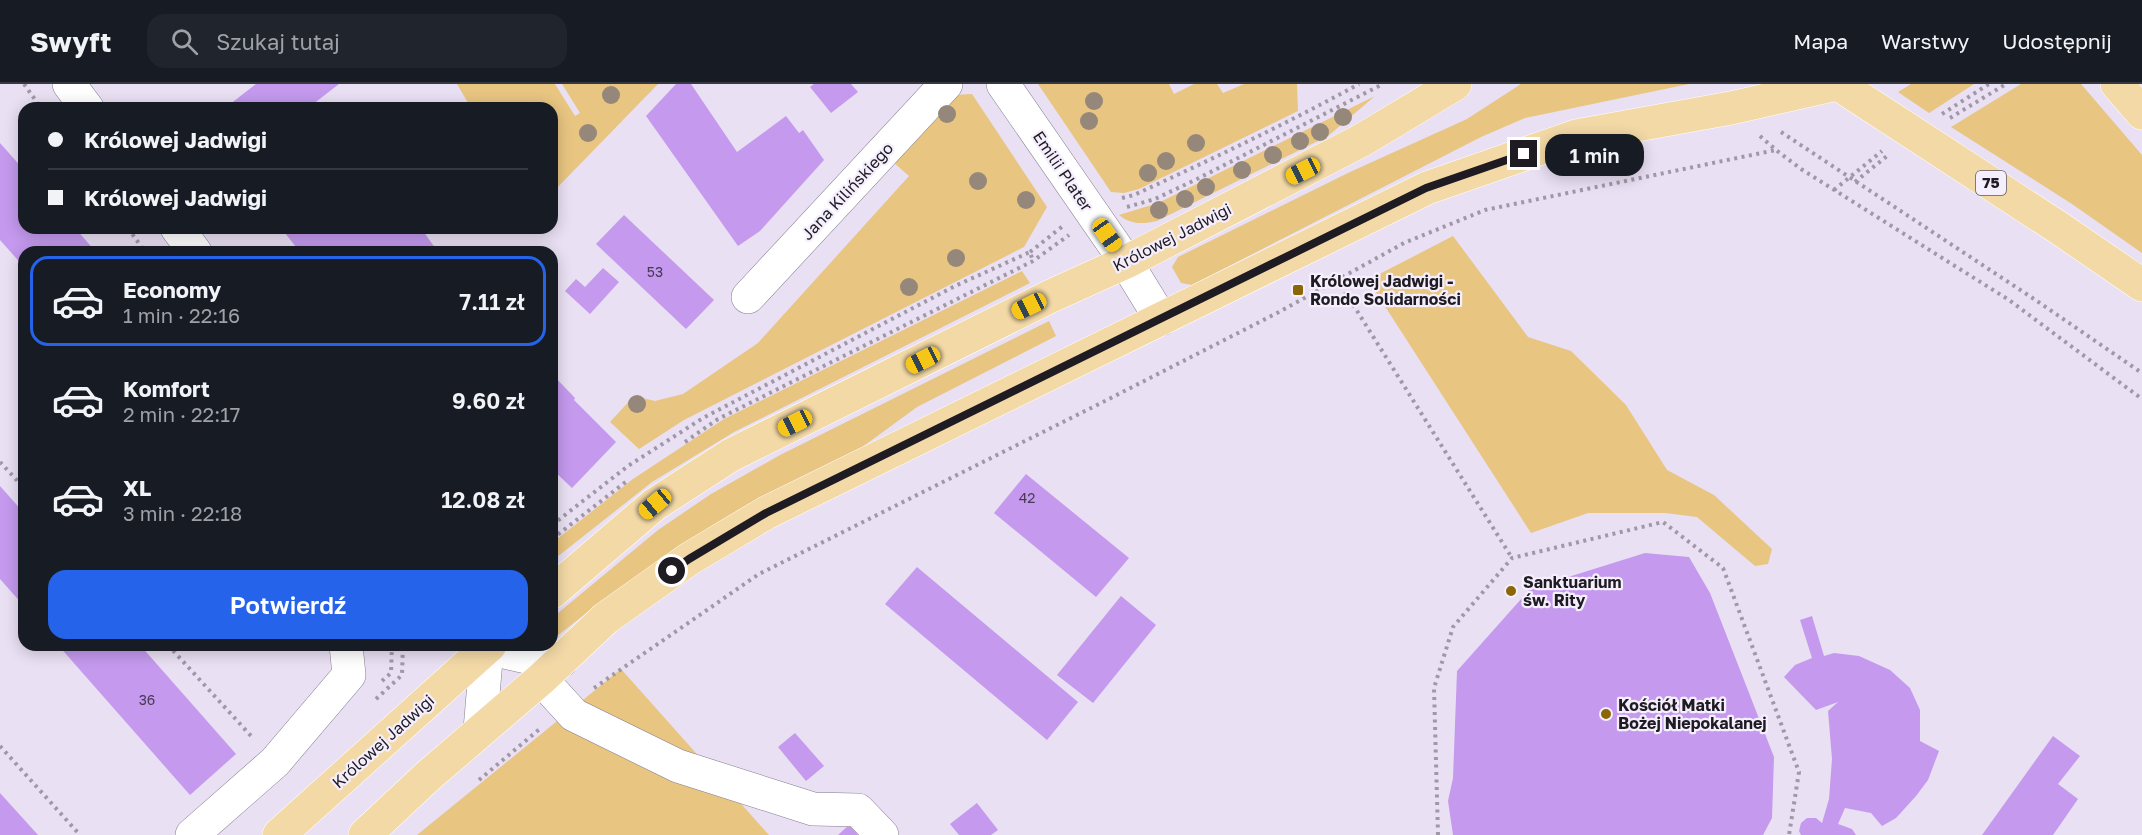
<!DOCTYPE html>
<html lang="pl">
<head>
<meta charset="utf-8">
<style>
  :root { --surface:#171b24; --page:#20242c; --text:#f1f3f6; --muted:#9ea1a6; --line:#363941; --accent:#2563eb }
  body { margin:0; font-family:"Golos Text",sans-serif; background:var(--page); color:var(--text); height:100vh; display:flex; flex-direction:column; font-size:22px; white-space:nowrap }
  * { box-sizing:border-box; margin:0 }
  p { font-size:20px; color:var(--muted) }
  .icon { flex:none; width:33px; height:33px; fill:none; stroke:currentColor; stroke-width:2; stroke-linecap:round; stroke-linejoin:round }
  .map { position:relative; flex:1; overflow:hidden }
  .side { position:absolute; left:18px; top:162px; width:540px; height:405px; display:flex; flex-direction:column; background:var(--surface); border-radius:18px; box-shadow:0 3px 15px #0003 }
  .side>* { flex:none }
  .guide { position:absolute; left:18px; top:18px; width:540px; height:132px; border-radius:18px; box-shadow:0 3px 15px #0003; display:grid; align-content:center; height:132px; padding:0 30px; background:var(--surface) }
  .end { position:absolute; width:27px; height:27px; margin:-14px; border:8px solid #1f1b22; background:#fff; box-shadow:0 0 0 3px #fff }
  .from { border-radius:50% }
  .bubble { position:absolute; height:42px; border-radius:18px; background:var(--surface); box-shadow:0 3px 15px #0003; font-size:20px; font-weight:600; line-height:42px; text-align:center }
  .car { position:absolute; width:18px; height:36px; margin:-18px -9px; border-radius:8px; box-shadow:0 0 4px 2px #0007; background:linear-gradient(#f5c518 24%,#345 0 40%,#f5c518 0 76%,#345 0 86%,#f5c518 0) }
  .guide b { display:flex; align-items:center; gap:21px; height:57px; font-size:22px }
  .guide b+b { border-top:2px solid var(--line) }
  .guide i { width:15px; height:15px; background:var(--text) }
  ul { padding:10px 0 0; list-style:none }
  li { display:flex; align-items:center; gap:18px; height:90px; margin:0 12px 9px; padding:0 18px; border:3px solid transparent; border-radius:18px }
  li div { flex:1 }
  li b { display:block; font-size:22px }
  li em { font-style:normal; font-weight:600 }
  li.active { border-color:var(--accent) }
  li>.icon { width:54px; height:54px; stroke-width:1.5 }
  .cta { display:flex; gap:12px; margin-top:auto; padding:12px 30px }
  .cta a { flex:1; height:69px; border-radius:18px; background:var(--accent); color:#fff; font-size:24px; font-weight:600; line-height:69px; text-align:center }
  header { display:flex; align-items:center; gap:36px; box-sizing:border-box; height:84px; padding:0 30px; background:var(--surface); border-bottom:2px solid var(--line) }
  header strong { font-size:28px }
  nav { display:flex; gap:33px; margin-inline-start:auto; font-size:21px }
  .search { width:420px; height:54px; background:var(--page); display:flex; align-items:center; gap:15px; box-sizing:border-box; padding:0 21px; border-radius:18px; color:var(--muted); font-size:22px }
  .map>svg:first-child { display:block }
  .green { fill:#e8c581 }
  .building { fill:#c499ee }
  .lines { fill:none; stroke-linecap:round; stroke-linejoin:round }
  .minor-casing { stroke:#847c8d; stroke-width:34 }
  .major-casing { stroke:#fff; stroke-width:34 }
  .path { stroke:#a098a7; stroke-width:4; stroke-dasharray:3 4.5; stroke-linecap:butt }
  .minor { stroke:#fff; stroke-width:33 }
  .major { stroke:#f3d9a6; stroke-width:33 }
  .tree { fill:#958779 }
  .route { stroke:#1f1b22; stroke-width:8 }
  .poi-dot { fill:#8b6606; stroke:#f5eefd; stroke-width:2 }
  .labels { text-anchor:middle; stroke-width:4.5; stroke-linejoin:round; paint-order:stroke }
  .number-label { font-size:14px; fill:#483a55 }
  .shield { fill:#f5eefd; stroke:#5f5a64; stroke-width:1.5 }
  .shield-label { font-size:15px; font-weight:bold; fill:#1f1b22 }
  .street-label { font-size:16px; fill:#1f1b22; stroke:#f5eefd }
  .poi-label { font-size:16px; font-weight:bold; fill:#1f1b22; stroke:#f5eefd; text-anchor:start }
</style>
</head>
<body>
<header>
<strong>Swyft</strong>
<div class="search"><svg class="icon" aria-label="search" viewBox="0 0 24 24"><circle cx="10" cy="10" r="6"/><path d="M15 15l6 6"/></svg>Szukaj tutaj</div>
<nav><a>Mapa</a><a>Warstwy</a><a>Udostępnij</a></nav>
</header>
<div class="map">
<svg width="2142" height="751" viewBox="0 0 2142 751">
  <rect width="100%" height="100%" fill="#e9e0f3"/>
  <g class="green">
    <polygon points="457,0 555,0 575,32 580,29 562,0 658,0 552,109 552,24 471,24"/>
    <polygon points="1038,0 1169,0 1174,10 1194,0 1217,0 1223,9 1244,0 1297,0 1298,27 1139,105 1124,109 1111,108"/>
    <polygon points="1521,0 1689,0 1525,34 1481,53 1192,201 1181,199 1172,183 1178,173 1350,88 1467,35"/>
    <polygon points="1911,0 1974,0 1929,29 1898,8"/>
    <polygon points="2021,0 2081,0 2142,71 2142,169 2072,120 1951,43"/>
    <polygon points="972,10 1047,123 1024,163 684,336 639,365 610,338 634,312 655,317 683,310 758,259 909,92 893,78 954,11"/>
    <path d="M1375,12L1328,52L1157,137C1143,140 1131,141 1119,131L1158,119Z"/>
    <polygon points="1453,152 1528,253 1571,267 1626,321 1667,386 1714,411 1772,465 1768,480 1755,482 1697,433 1665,429 1588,429 1531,449 1368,196"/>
    <polygon points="1022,187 1030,199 734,348 652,398 552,477 552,459 633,395 724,335"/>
    <polygon points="1049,237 1056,252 917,323 850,372 603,516 552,556 552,534 658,446 711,410 780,371"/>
    <polygon points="621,585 769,751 417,751"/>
  </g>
  <g class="building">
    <polygon points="256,0 339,0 308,24 225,24"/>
    <polygon points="676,0 691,0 737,68 786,32 799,49 803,46 824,76 760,147 738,162 646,32"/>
    <polygon points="814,0 851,0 858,8 831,29 810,3"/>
    <polygon points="0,59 24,86 24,144 75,144 96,168 24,168 24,183 0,156"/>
    <polygon points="624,131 714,216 686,245 596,160"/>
    <polygon points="281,144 421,144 438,168 300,168"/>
    <polygon points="603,184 619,198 590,230 565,207 576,195 585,203"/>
    <polygon points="552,290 575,314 574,316 616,358 572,404 552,385"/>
    <polygon points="1026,390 1129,474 1096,513 994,429"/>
    <polygon points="0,402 24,429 24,522 0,495"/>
    <polygon points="1645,469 1689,473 1710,509 1774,673 1772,734 1763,751 1453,751 1448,717 1453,694 1457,587 1530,505"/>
    <polygon points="917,483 1078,618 1047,656 885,520"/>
    <polygon points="1121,512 1156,541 1093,619 1057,591"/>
    <polygon points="1812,532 1824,572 1834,569 1859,572 1890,586 1910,604 1920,626 1920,657 1939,667 1928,696 1916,712 1896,734 1882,742 1871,729 1845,724 1838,740 1852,745 1856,751 1801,751 1799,747 1801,739 1807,734 1816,734 1822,739 1829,715 1832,675 1828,627 1838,618 1816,626 1784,593 1795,581 1812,574 1800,536"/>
    <polygon points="58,561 140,561 236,670 190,711"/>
    <polygon points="795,649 824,682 806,697 778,663"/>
    <polygon points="2053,652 2080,672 2058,700 2078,715 2053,751 1982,751"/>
    <polygon points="0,709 38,751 0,751"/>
    <polygon points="977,719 998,746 991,751 959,751 950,740"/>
    <polygon points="849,741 858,751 838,751"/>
  </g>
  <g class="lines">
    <g class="minor-casing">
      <g id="minor">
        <polyline points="69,0 87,24"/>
        <polyline points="1003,0 1126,178 1161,235"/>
        <polyline points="177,144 195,168"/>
        <polyline points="748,213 946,0"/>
        <polyline points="487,564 526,573 561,577"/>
        <polyline points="541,595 574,631 678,682 813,725 858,726 882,751"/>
        <polyline points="480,646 487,564 485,561"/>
        <polyline points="192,751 275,678 349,591 346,561"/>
      </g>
    </g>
    <g class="major-casing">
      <g id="major">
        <polyline points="1838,0 2059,144 2142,201"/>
        <polyline points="2117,0 2142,29"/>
        <polyline points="552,508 655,420 731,371 1051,212 1126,178 1362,56 1455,0"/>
        <polyline points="279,751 490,561"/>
        <polyline points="365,751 428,692 541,595 606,534 689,475 766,429 1427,104 1576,52 1731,24 1837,0"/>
      </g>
    </g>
    <g class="path">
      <polyline points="24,0 41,24"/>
      <polyline points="1942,30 1989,0"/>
      <polyline points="1950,34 2006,0"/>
      <polyline points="1781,48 2034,215 2142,289"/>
      <polyline points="1760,52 1776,66 1801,85 2009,216 2142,315"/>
      <polyline points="1855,98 1887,72"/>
      <polyline points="1834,106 1882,67"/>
      <path d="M1122,114L1134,111C1210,76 1286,40 1359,0"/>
      <polyline points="1127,123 1155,115 1197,95 1383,0"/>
      <polyline points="128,144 145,168"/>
      <polyline points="1030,168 1063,142"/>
      <polyline points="1337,195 1512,474"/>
      <polyline points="685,358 718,335 1033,177 1069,151"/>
      <polyline points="0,378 24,404"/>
      <polyline points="552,441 628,382 703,334 955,202 1030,168 1033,177"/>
      <polyline points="552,455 627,397"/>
      <polyline points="168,561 252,653"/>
      <polyline points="382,597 391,589 392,561"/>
      <polyline points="594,604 759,490 1105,317 1279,228 1404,159 1485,126 1776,66"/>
      <polyline points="376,615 402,591 403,561"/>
      <polyline points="0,662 80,751"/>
      <polyline points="479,696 542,643"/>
      <polyline points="1438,751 1434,604 1453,543 1512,474 1663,438 1723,484 1799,688 1789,751"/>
    </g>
    <use href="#minor" class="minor"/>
    <use href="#major" class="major"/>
  </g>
  <g class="tree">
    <circle cx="611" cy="11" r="9"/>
    <circle cx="1094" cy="17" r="9"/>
    <circle cx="947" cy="30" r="9"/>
    <circle cx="1343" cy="33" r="9"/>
    <circle cx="1089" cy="37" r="9"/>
    <circle cx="1320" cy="48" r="9"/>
    <circle cx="588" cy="49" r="9"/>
    <circle cx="1300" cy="57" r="9"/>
    <circle cx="1196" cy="59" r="9"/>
    <circle cx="1273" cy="71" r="9"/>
    <circle cx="1166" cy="77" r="9"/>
    <circle cx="1242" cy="86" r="9"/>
    <circle cx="1148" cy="89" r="9"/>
    <circle cx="978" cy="97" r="9"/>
    <circle cx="1206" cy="103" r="9"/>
    <circle cx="1185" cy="115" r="9"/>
    <circle cx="1026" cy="116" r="9"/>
    <circle cx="1159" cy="126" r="9"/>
    <circle cx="956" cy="174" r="9"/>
    <circle cx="909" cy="203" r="9"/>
    <circle cx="637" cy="320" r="9"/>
  </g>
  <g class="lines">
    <polyline class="route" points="672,487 689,475 766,429 1426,104 1524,70"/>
  </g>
  <g class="poi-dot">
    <rect x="1292" y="200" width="12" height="12" rx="3"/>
    <circle cx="1511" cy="507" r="6"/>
    <circle cx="1606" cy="630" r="6"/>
  </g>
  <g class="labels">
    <g class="number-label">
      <text x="655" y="193">53</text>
      <text x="1027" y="419">42</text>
      <text x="147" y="621">36</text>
    </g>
    <rect class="shield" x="1976" y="87" width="30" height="24" rx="4.5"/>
    <g class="shield-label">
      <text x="1991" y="104">75</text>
    </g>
    <g class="street-label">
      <text transform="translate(1063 87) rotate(56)" y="6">Emilii Plater</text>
      <text transform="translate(847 107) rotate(-47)" y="6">Jana Kilińskiego</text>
      <text transform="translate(1172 153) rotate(-27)" y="6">Królowej Jadwigi</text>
      <text transform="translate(383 657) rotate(-42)" y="6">Królowej Jadwigi</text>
    </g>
    <g class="poi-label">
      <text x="1310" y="203">Królowej Jadwigi -<tspan x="1310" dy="18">Rondo Solidarności</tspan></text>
      <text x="1523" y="504">Sanktuarium<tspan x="1523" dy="18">św. Rity</tspan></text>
      <text x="1618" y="627">Kościół Matki<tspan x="1618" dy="18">Bożej Niepokalanej</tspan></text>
    </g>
  </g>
</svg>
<i class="end from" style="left:672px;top:487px"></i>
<i class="end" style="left:1524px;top:70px"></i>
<div class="bubble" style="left:1545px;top:50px;width:99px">1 min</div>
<i class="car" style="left:1303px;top:87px;rotate:243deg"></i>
<i class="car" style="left:1107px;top:151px;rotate:145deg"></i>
<i class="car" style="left:1029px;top:222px;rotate:244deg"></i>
<i class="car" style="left:923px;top:276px;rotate:243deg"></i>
<i class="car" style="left:795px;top:339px;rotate:243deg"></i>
<i class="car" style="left:655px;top:420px;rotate:230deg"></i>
<div class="guide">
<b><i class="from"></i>Królowej Jadwigi</b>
<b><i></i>Królowej Jadwigi</b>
</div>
<section class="side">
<ul>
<li class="active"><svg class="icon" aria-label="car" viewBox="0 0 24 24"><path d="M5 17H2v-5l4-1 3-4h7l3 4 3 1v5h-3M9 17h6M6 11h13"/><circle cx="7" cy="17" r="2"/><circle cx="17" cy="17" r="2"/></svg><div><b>Economy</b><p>1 min · 22:16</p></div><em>7.11 zł</em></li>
<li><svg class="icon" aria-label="car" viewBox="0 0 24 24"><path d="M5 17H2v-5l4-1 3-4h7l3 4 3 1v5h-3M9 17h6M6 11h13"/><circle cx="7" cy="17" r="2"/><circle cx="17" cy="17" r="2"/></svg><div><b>Komfort</b><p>2 min · 22:17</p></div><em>9.60 zł</em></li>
<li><svg class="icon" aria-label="car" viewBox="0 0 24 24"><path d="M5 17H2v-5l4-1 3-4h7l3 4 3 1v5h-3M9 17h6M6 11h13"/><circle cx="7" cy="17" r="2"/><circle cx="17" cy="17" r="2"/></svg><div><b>XL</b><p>3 min · 22:18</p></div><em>12.08 zł</em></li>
</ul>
<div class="cta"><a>Potwierdź</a></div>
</section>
</div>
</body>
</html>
